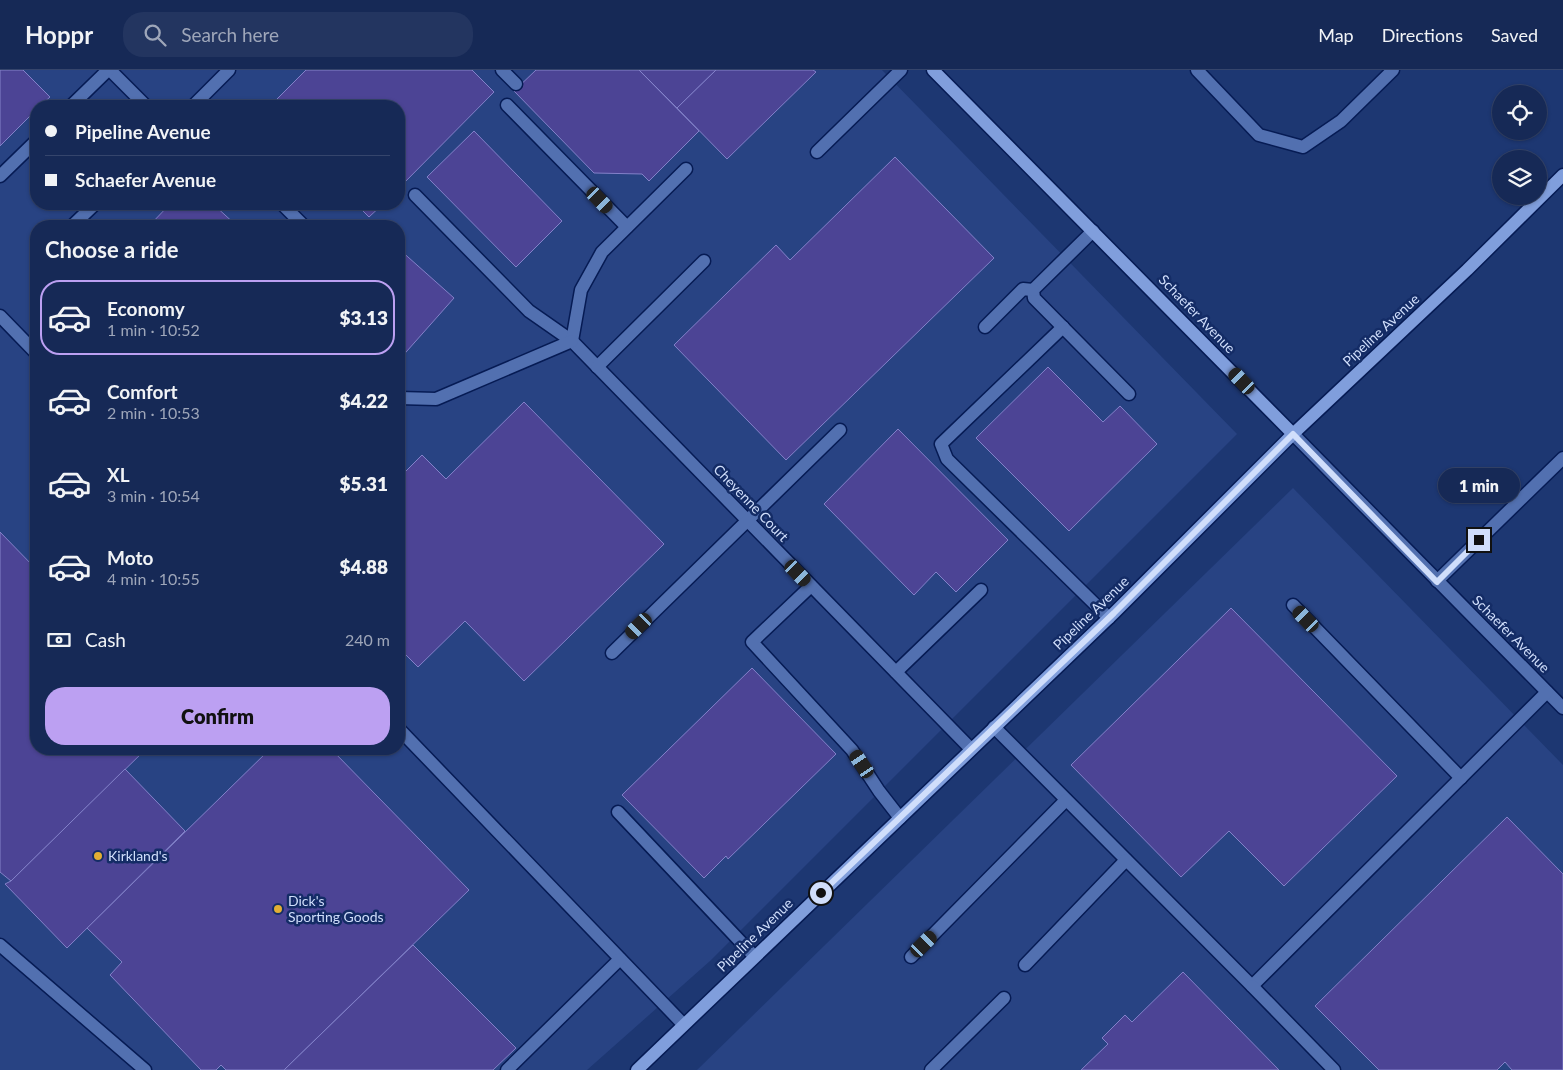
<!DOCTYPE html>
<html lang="en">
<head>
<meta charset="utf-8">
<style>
  :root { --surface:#162956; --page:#233560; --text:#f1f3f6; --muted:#9ea6b9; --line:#35456c; --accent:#bca0f2 }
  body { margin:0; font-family:Lato,sans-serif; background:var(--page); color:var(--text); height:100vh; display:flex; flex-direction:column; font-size:19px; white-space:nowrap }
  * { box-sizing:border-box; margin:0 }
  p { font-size:16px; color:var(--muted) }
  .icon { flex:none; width:28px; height:28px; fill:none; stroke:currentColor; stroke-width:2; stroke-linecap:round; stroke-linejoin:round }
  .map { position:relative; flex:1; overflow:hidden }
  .drawer { position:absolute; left:30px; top:150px; width:375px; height:535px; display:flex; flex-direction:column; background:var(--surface); border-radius:20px; box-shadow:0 1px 4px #0004,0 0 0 1px var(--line) }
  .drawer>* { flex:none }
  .guide { position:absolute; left:30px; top:30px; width:375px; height:110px; border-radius:20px; box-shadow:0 1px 4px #0004,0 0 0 1px var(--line); display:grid; align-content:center; height:110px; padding:0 15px; background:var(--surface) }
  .buttons { position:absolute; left:1492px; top:15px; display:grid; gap:10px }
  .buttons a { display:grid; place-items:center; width:55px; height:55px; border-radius:50%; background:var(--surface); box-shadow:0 1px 4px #0004,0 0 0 1px var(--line); font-size:25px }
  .end { position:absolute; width:22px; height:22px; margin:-11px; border:6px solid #d0defb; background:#111; box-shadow:0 0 0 2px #111 }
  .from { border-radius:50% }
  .bubble { position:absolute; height:35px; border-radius:18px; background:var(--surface); box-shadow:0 1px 4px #0004,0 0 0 1px var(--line); font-size:16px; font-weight:800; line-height:35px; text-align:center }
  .car { position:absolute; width:15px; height:30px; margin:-15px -8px; border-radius:6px; box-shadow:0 0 4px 1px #0007; background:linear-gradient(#222 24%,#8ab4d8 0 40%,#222 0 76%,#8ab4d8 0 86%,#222 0) }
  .guide b { display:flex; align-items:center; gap:18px; height:48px; font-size:19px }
  .guide b+b { border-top:1px solid var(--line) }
  .guide i { width:12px; height:12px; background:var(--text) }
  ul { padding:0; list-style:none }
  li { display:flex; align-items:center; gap:15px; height:75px; margin:0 10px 8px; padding:0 5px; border:2px solid transparent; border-radius:20px }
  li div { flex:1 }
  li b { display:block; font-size:19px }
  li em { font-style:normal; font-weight:800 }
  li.active { border-color:var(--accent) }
  li>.icon { width:45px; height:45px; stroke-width:1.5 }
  h2 { padding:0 15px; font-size:22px; line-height:60px }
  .pay { display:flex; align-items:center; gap:12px; height:55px; padding:0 15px; font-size:19px }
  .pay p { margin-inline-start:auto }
  .button { display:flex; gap:10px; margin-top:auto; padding:10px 15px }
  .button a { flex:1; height:58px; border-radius:20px; background:var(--accent); color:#111; font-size:20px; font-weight:800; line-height:58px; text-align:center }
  header { display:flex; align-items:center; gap:30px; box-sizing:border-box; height:70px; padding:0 25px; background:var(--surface); border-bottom:1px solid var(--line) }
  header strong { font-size:24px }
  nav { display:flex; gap:28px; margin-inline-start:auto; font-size:18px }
  .search { width:350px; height:45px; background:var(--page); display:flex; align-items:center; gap:12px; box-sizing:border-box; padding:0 18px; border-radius:20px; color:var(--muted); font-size:19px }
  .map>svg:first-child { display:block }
  .built { fill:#284383; fill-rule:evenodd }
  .building { fill:#4c4495; stroke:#8381c9 }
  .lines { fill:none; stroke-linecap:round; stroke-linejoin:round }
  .minor-casing { stroke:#061b54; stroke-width:15 }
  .major-casing { stroke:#061b54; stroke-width:15 }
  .minor { stroke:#5270b0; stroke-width:12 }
  .major { stroke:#809edc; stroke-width:12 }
  .route { stroke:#d0defb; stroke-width:6 }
  .poi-dot { fill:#e2ae34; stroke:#142c66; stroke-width:2 }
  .labels { text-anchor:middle; stroke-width:5; stroke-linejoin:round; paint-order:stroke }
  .street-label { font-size:14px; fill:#d0defb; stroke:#142c66 }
  .poi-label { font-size:14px; fill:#d0defb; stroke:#142c66; text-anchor:start }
</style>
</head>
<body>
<header>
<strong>Hoppr</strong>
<div class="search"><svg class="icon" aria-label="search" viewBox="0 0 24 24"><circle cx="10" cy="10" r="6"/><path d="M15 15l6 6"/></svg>Search here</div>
<nav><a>Map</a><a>Directions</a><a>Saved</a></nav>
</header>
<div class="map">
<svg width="1563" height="1000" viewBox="0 0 1563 1000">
  <rect width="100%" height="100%" fill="#1d3772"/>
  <g class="built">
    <path d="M0,0H882L1237,364L710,891L587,1000H0ZM36,36H399V134H36ZM36,156H399V679H36Z"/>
    <polygon points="1293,418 1563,695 1563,1000 697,1000"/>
  </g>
  <g class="building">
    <polygon points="0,0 23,0 50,27 40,36 36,36 36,40 0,76"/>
    <polygon points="306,0 472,0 494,22 399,118 399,36 270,36"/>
    <polygon points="536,0 639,0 699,61 649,111 642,104 594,103 514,21"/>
    <polygon points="639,0 716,0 677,38"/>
    <polygon points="716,0 813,0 816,2 727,89 677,38"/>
    <polygon points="474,61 562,151 516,197 427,107"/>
    <polygon points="895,87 994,188 786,390 674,275 776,175 790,190"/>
    <polygon points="170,134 213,134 237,156 149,156"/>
    <polygon points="356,134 383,134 369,147"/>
    <polygon points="399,179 454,228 399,290"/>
    <polygon points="1048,297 1103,352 1120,336 1157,374 1069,461 976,368"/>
    <polygon points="524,332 664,474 524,611 465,551 418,597 399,578 399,408 422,385 446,409"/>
    <polygon points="898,359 1008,470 956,522 936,502 914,525 824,434"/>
    <polygon points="0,462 36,499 36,679 146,679 11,811 0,802"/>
    <polygon points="1231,538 1397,706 1284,816 1229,761 1181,807 1071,695"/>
    <polygon points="752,598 836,684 728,789 726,786 704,808 622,725"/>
    <polygon points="270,679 331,679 469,820 284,1000 226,1000 221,995 216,1000 201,1000 110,905 122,892 87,858"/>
    <polygon points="125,699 185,761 67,878 5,814 11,811"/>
    <polygon points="1507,747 1563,804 1563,1000 1512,1000 1505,992 1497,1000 1379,1000 1315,936"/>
    <polygon points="413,875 516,978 493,1000 284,1000"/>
    <polygon points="1183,902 1279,1000 1081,1000 1108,974 1102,968 1125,945 1132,952"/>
  </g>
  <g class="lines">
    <g class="minor-casing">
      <g id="minor">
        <polyline points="110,0 146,36"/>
        <polyline points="502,0 516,14"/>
        <polyline points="1197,0 1259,65 1303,77 1341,51 1393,0"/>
        <polyline points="507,35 627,157"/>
        <polyline points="71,36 108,0"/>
        <polyline points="193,36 229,0"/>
        <polyline points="817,82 901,0"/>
        <polyline points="0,106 36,71"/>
        <polyline points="415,125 529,241 572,271 971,679"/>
        <polyline points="282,134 304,156"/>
        <polyline points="72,156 95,134"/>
        <polyline points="1093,161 1033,220 1034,228 1129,324"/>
        <polyline points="0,246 36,283"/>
        <polyline points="985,257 1023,219 1033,220"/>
        <polyline points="1063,257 941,374 947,389 1109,548"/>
        <polyline points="572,271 581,220 602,182 686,99"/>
        <polyline points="597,297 704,191"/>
        <polyline points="399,328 436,329 572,271"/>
        <polyline points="1293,364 1563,638"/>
        <polyline points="1437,511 1563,388"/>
        <polyline points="811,516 752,572 852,680 879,721 900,748"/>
        <polyline points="1293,535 1461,708"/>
        <polyline points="612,583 840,360"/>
        <polyline points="896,602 981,520"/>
        <polyline points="994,657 1252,916 1547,622"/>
        <polyline points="399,659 683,954"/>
        <polyline points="618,742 754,886"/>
        <polyline points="0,875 145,1000"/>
        <polyline points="911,887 1066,730"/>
        <polyline points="1025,895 1126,790"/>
        <polyline points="1252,916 1334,1000"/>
        <polyline points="507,1000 620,889"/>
        <polyline points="931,1000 1004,928"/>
      </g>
    </g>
    <g class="major-casing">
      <g id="major">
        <polyline points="933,0 1293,364"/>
        <polyline points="637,1000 1114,543 1293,364 1467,200 1563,105"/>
      </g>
    </g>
    <use href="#minor" class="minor"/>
    <use href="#major" class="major"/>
  </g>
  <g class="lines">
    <polyline class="route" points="821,823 1114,543 1293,364 1437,512 1479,470"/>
  </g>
  <g class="poi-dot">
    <circle cx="98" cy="786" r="5"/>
    <circle cx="278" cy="839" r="5"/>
  </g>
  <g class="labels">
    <g class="street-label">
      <text transform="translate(1197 244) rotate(46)" y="5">Schaefer Avenue</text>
      <text transform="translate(1381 260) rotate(-43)" y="5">Pipeline Avenue</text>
      <text transform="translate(751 433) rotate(46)" y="5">Cheyenne Court</text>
      <text transform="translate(1091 543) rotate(-44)" y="5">Pipeline Avenue</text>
      <text transform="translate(1511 564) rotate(45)" y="5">Schaefer Avenue</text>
      <text transform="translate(755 865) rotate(-44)" y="5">Pipeline Avenue</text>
    </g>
    <g class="poi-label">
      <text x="108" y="791">Kirkland's</text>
      <text x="288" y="836">Dick's<tspan x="288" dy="16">Sporting Goods</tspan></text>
    </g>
  </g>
</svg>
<div class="buttons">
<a><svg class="icon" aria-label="locate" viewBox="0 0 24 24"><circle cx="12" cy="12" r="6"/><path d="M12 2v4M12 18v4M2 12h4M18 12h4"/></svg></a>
<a><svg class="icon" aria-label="layers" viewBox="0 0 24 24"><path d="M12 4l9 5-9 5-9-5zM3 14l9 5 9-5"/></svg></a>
</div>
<i class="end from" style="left:821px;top:823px"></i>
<i class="end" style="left:1479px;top:470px"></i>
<div class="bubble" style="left:1438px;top:398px;width:82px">1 min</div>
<i class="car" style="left:600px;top:130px;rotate:136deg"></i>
<i class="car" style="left:1242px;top:311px;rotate:316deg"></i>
<i class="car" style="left:798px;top:503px;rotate:136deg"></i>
<i class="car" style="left:1306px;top:549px;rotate:316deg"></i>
<i class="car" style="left:639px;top:556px;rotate:226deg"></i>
<i class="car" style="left:862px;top:694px;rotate:326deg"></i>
<i class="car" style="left:924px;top:874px;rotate:45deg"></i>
<div class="guide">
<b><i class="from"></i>Pipeline Avenue</b>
<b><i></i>Schaefer Avenue</b>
</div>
<section class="drawer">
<h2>Choose a ride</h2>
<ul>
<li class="active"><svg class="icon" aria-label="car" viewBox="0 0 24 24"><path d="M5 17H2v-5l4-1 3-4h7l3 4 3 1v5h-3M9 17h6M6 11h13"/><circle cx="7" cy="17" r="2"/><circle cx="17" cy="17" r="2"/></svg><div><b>Economy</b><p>1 min · 10:52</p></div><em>$3.13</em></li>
<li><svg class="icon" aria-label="car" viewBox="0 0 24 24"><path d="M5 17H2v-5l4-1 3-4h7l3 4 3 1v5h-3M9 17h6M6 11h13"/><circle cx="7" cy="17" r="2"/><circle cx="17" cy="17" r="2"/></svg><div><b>Comfort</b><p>2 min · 10:53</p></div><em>$4.22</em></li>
<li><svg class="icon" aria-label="car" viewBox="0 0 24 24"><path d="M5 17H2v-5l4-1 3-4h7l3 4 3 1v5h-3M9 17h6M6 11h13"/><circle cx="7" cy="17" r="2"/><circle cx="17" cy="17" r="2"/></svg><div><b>XL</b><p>3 min · 10:54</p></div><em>$5.31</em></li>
<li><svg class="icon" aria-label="car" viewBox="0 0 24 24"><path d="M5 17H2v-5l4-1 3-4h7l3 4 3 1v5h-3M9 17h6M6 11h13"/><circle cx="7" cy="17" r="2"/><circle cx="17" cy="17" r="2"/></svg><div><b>Moto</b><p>4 min · 10:55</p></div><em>$4.88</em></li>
</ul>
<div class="pay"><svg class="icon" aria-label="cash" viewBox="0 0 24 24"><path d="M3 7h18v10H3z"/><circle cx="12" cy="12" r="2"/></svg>Cash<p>240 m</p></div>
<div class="button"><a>Confirm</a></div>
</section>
</div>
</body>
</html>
